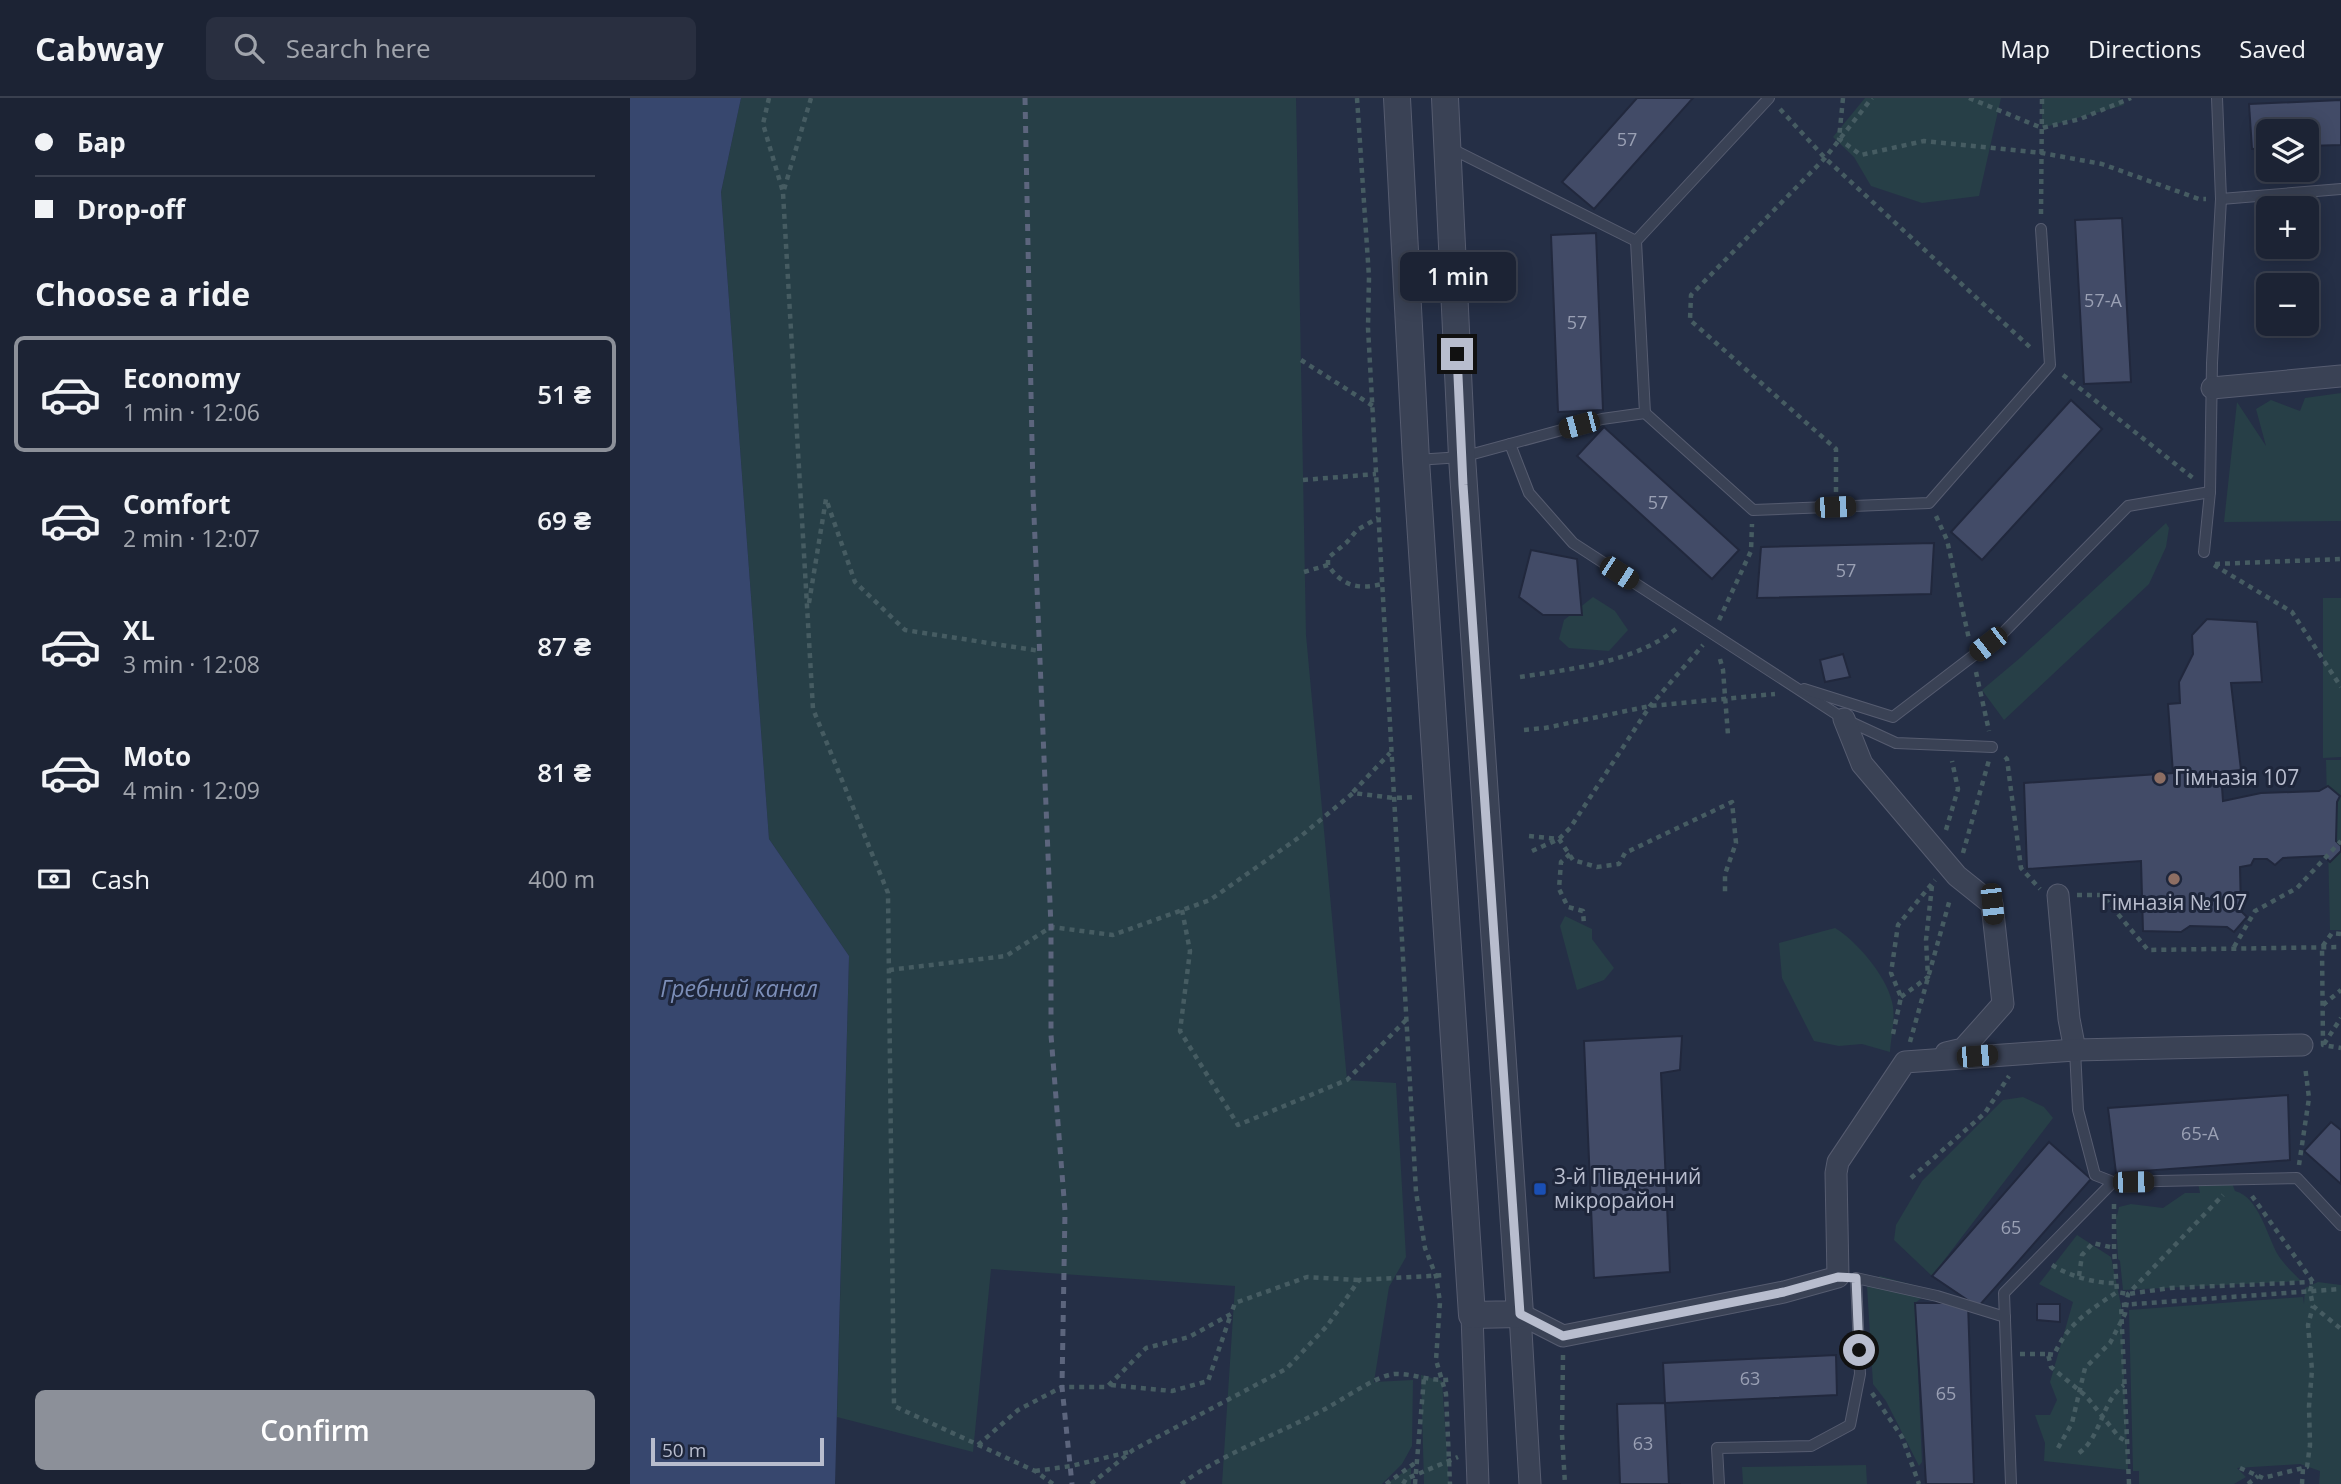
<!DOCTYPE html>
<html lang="en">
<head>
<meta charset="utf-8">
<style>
  :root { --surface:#1c2334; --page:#292f40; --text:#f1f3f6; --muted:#a0a4ac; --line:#3a404f; --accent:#8c9099 }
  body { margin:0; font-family:"Open Sans",sans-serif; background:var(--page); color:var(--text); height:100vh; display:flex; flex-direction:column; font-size:26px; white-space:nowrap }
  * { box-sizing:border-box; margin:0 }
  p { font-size:23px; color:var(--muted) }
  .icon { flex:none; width:38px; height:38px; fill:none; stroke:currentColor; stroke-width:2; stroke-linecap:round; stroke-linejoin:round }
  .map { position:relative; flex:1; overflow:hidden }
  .sheet { display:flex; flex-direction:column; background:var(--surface); width:630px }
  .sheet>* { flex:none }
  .top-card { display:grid; align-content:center; height:154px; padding:0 35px; background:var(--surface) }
  .controls { position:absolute; left:1626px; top:21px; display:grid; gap:14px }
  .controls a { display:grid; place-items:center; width:63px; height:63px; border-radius:10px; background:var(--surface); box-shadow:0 4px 18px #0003,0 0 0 2px var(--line); font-size:35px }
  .scale { position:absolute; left:21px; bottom:18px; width:173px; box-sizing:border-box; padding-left:7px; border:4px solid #b8bdce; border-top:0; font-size:19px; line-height:24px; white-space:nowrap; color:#b8bdce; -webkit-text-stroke:5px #1e263b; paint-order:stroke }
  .end { position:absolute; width:32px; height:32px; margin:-16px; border:9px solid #b8bdce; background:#111; box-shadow:0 0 0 4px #111 }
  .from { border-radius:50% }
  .bubble { position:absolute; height:49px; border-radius:10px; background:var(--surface); box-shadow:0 4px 18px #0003,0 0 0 2px var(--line); font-size:23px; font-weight:600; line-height:49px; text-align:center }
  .car { position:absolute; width:21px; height:42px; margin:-21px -10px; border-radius:9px; box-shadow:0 0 5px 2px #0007; background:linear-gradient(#222 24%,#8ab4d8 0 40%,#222 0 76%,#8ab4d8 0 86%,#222 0) }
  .top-card b { display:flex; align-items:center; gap:24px; height:66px; font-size:26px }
  .top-card b+b { border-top:2px solid var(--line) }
  .top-card i { width:18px; height:18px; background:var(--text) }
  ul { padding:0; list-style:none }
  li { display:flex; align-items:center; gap:21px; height:116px; margin:0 14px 10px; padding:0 21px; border:4px solid transparent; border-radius:10px }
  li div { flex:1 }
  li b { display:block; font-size:26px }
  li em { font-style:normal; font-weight:600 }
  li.selected { border-color:var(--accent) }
  li>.icon { width:63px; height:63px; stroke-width:1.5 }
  h2 { padding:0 35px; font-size:32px; line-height:84px }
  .pay { display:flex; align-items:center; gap:18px; height:77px; padding:0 35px; font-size:26px }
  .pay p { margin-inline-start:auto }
  .primary-button { display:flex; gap:14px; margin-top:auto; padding:14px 35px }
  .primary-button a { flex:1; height:80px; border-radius:10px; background:var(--accent); color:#fff; font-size:28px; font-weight:600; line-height:80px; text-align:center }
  header { display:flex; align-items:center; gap:42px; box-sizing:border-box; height:98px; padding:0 35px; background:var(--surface); border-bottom:2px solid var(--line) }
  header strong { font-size:33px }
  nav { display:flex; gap:38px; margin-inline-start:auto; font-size:24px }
  .search { width:490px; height:63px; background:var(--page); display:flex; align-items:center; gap:18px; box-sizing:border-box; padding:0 24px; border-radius:10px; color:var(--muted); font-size:26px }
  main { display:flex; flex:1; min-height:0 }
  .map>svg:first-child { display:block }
  .green { fill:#273f47 }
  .water { fill:#37476e }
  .building { fill:#424b67; stroke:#21283d; stroke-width:2 }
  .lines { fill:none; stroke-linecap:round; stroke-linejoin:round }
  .service-casing { stroke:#565c70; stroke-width:12 }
  .minor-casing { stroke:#565c70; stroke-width:23 }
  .tertiary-casing { stroke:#565c70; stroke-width:28 }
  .path { stroke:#465c62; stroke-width:4.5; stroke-dasharray:5 5; stroke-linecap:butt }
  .service { stroke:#3a4255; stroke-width:10 }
  .minor { stroke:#3a4255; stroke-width:21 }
  .tertiary { stroke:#3a4255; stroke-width:26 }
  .rail { stroke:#5c657d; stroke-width:5; stroke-dasharray:7 7; stroke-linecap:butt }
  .route { stroke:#b8bdce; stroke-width:9 }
  .education-dot { fill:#8d6e63; stroke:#1e263b; stroke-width:2.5 }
  .transit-dot { fill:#1a4fb4; stroke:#1e263b; stroke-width:2.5 }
  .labels { text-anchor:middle; stroke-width:6; stroke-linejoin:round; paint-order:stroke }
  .number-label { font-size:18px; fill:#9aa0b4 }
  .poi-label { font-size:21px; fill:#b8bdce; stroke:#1e263b; text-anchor:start }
  .water-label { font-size:23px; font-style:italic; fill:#7c8eb8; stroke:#1e263b }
</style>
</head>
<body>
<header>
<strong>Cabway</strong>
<div class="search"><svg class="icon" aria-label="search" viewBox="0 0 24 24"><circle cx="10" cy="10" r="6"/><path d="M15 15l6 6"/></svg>Search here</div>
<nav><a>Map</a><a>Directions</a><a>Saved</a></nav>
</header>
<main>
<section class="sheet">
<div class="top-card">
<b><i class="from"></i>Бар</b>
<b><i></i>Drop-off</b>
</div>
<h2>Choose a ride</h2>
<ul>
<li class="selected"><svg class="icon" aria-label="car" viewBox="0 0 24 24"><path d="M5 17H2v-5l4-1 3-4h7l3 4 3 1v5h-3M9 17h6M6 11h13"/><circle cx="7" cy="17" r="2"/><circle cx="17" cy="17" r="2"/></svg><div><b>Economy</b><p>1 min · 12:06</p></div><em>51 ₴</em></li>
<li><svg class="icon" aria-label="car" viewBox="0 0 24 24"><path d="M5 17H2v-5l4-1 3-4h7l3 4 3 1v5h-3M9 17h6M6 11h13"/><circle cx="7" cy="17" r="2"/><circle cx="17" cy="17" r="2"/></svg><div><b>Comfort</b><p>2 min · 12:07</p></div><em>69 ₴</em></li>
<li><svg class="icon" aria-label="car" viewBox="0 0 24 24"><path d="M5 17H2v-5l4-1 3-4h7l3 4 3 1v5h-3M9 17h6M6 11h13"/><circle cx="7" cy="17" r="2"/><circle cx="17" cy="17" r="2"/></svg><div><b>XL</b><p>3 min · 12:08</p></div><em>87 ₴</em></li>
<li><svg class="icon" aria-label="car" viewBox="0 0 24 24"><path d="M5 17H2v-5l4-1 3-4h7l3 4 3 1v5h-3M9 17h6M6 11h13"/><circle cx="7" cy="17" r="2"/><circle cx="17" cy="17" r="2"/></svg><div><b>Moto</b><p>4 min · 12:09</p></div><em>81 ₴</em></li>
</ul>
<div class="pay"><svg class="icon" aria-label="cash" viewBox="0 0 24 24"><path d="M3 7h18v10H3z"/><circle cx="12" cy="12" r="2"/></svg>Cash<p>400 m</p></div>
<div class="primary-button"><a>Confirm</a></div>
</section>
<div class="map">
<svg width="1711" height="1386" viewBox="0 0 1711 1386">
  <rect width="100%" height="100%" fill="#252f46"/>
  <g class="green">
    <polygon points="111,0 666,0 676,537 717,982 766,985 776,1159 759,1189 744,1284 783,1282 782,1348 772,1366 752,1386 592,1386 605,1188 361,1171 343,1354 207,1319 219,858 139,741 91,94"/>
    <polygon points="1235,0 1371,0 1349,98 1292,105 1241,88 1224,59 1203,39"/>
    <polygon points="1412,0 1490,0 1494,7 1412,30"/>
    <polygon points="1711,295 1711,423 1594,424 1607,304 1636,348 1626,311 1641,302 1670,313 1675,300"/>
    <polygon points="1536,425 1539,430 1536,449 1519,486 1374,622 1352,592 1390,560"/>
    <polygon points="963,499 985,513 998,532 979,553 939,550 929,541 934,522"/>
    <polygon points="1693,500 1711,500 1711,659 1693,660"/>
    <polygon points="1696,662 1711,662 1711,832 1700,832"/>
    <polygon points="935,818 962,831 962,841 984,870 974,882 947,892 930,828"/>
    <path d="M1205,830C1227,843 1260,882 1263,909C1265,923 1261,940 1260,954L1232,946L1209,948L1184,943L1152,880L1149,845Z"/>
    <polygon points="1393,999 1414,1009 1423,1020 1302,1178 1264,1142 1266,1127 1292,1083 1373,1002"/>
    <path d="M1568,1085H1602L1605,1093C1629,1099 1637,1138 1648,1157C1654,1166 1663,1175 1671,1183L1493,1192L1490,1163L1488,1161L1486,1122L1489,1109L1501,1106L1533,1110L1555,1095H1570Z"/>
    <polygon points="1447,1137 1481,1159 1491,1207 1498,1372 1414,1363 1415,1345 1405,1317 1420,1317 1427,1302 1420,1284 1443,1204 1409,1186"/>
    <polygon points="1250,1178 1302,1192 1285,1205 1292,1364 1289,1368 1256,1303 1243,1286 1237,1188"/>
    <polygon points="1688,1184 1711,1187 1711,1386 1689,1386 1690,1373 1670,1366 1607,1370 1616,1379 1604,1386 1509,1386 1509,1373 1503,1373 1499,1212 1673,1199 1674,1206 1675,1190"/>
    <polygon points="791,1277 812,1283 819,1386 794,1386"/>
    <polygon points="1236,1367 1237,1386 1113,1386 1112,1369"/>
    <polygon points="781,1369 781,1386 756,1386"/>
  </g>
  <polygon class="water" points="0,0 111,0 91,94 139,741 219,858 205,1386 0,1386"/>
  <g class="building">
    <polygon points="1007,0 1063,0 964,111 932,84"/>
    <polygon points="1711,2 1711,47 1676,48 1676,33 1638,33 1638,50 1622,51 1619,6"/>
    <polygon points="1492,120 1501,284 1454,286 1445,122"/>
    <polygon points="966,135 973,312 928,314 921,137"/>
    <polygon points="1441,302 1472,331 1352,462 1321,434"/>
    <polygon points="974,329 1109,452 1082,481 947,358"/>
    <polygon points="1304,445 1301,496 1127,500 1131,449"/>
    <polygon points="901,452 947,461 952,517 913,517 889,499"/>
    <polygon points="1577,521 1627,524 1632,584 1601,585 1611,672 1591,674 1593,703 1631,695 1689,693 1698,688 1710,698 1707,704 1706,743 1711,748 1711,753 1700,764 1694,758 1653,760 1645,767 1637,761 1624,761 1621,767 1610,769 1611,813 1617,819 1604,834 1597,829 1560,828 1551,834 1513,833 1511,763 1397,771 1394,685 1543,675 1538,606 1550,605 1549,584 1563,556 1562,537"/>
    <polygon points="1213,556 1220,579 1195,584 1190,562"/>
    <polygon points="1052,938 1050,972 1031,975 1040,1174 964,1180 954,943"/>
    <polygon points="1658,997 1660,1062 1486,1075 1478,1010"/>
    <polygon points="1701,1024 1711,1032 1711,1086 1674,1053"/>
    <polygon points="1419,1044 1461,1081 1348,1209 1302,1178"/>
    <polygon points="1285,1205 1338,1205 1344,1386 1296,1386"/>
    <polygon points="1407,1206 1430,1206 1430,1224 1407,1222"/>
    <polygon points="1206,1257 1207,1297 1035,1305 1033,1265"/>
    <polygon points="1035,1305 1039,1386 1051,1386 990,1386 987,1306"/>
  </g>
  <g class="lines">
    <g class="service-casing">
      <g id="service">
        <polyline points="820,50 1006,143"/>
        <polyline points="1591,101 1711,91"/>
        <polyline points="1015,315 1123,412 1299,405 1420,267 1411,131"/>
        <polyline points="880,346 899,395 943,445 1214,621 1266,645 1362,649"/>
        <polyline points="786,362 832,359 972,321 1015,315 1006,143 1139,0"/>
        <polyline points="1574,454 1580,394 1582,265 1591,101 1587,0"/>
        <polyline points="1174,591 1263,619 1373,535 1498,408 1580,394"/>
        <polyline points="1445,952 1448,1012 1465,1077 1483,1084"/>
        <polyline points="1089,1386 1087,1350 1181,1348 1220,1327 1230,1276 1226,1180 1307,1198 1375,1219"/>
        <polyline points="1381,1386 1374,1195 1483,1084 1667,1080 1711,1127"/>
      </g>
    </g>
    <g class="minor-casing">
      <g id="minor">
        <polyline points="1582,290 1711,278"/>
        <polyline points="1214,621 1232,666 1327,778 1362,806 1373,906 1333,951 1316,955"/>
        <polyline points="1428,797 1439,921 1445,952"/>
        <polyline points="890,1216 933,1238 1154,1194 1208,1179 1206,1075 1208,1064 1275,964 1445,952 1672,947"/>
        <polyline points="890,1216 900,1386"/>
        <polyline points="842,1217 848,1386"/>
      </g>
    </g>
    <g class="tertiary-casing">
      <polyline id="tertiary" points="767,0 786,362 842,1217 890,1216 832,359 815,0"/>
    </g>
    <g class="path">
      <polyline points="139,0 133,26 153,94"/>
      <polyline points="181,0 153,95 183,611 258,795 264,1308 405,1373 423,1386"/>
      <polyline points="727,0 739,179 738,230 786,1094 795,1150 806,1178 810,1204 806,1262 816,1296 820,1386"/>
      <polyline points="1213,0 1209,41 1231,57 1294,43 1412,55 1472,66 1569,101 1576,101"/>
      <polyline points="1339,0 1412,30 1450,21 1501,0"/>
      <polyline points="1150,11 1195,60 1402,251"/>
      <polyline points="1411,116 1412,0"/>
      <polyline points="671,262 743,308"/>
      <polyline points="1433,277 1563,380"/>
      <polyline points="673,382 746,376"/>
      <polyline points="1206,394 1206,351 1060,222 1061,197 1195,60 1242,0"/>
      <polyline points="1306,418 1317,442 1339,541"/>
      <polyline points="1585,466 1711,461"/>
      <polyline points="698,467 698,460 717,444 727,432 748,420"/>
      <polyline points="1584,467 1662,514 1711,589"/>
      <path d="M674,474L698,467C712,488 728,492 752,486"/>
      <polyline points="179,505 196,401 225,484 275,532 410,553"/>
      <polyline points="1089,522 1121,453 1122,426"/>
      <polyline points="1090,561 1093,572 1098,637"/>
      <polyline points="1346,574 1359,633"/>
      <path d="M890,579C941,571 1007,564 1047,530"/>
      <polyline points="894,632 915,630 1020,608 1145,596"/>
      <polyline points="1375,659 1377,661 1391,770 1410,791"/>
      <polyline points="723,694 760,655"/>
      <polyline points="1316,732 1328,691 1322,663"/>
      <polyline points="899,738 929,741 943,762 967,769 989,766 995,755 1102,704 1106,745 1095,776 1095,796"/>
      <polyline points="902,753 929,741 940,730 1020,608 1073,547"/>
      <polyline points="1333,755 1359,662"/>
      <polyline points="940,756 931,764 929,791 938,809 953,813 954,827"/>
      <polyline points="1447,797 1472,797 1518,852 1711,849"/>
      <polyline points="552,812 560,853 550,933 608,1027 717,982 776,922"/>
      <polyline points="1711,836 1702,835 1692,849 1693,947 1711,950"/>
      <polyline points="1604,849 1625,813 1667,790 1711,743"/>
      <polyline points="259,872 376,858 421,829 483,837 580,802 671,738 723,695 764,700 786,699"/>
      <polyline points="1271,899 1298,879 1296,842 1302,788"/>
      <polyline points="1693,907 1711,892"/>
      <polyline points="1263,936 1271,899 1261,875 1268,827 1305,782"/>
      <polyline points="1280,944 1320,801"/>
      <polyline points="1694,946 1711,920"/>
      <polyline points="1669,1067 1679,1000 1675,968"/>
      <polyline points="1281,1080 1355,1015 1379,978"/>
      <polyline points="1622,1098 1683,1184 1680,1193 1683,1208 1711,1231"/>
      <polyline points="1484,1106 1484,1151 1487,1194"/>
      <path d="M1422,1167C1439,1178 1467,1186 1487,1185"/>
      <polyline points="1449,1178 1452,1157 1463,1145 1484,1150"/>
      <polyline points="1390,1256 1418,1256 1421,1269 1456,1298 1489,1339 1497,1344"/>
      <path d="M1418,1256L1424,1257C1438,1225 1459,1213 1487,1194L1498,1196L1540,1190L1683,1184"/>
      <polyline points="933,1257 932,1337 935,1386"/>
      <polyline points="481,1287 542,1293 578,1283 601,1216"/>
      <polyline points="1242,1295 1272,1339 1289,1386"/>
      <polyline points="348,1347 388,1312 432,1289 477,1289 516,1250 559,1239 601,1216 605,1205 677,1179 728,1182"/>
      <polyline points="1428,1350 1442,1325 1455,1270 1480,1245 1495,1216 1498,1196 1593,1097"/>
      <path d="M1449,1355C1472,1338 1471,1304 1494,1287"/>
      <polyline points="1610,1370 1633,1380 1677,1369 1680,1347 1679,1308 1682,1272 1678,1227 1683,1208"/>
      <polyline points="405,1373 441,1368 499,1354"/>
      <polyline points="461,1386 503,1352 656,1271 697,1228 729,1182 816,1177"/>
      <path d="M551,1386C594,1355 646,1337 693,1312C711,1303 745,1278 764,1276C784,1275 803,1285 823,1281"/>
      <polyline points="756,1386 785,1365"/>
      <polyline points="773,1386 776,1381 828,1359"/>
      <polyline points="785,1386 794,1280"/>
      <polyline points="1499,1386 1491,1207 1711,1191"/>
      <polyline points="1618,1386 1628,1378"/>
      <polyline points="1672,1386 1673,1370"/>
    </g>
    <use href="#service" class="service"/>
    <use href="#minor" class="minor"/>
    <use href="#tertiary" class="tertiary"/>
    <polyline class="rail" points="395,0 403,393 421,829 421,937 435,1113 432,1289 442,1386"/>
  </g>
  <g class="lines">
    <polyline class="route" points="827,256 833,387 890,1216 933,1238 1154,1194 1208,1179 1226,1180 1229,1252"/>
  </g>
  <g class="education-dot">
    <circle cx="1530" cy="680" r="7"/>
    <circle cx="1544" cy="781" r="7"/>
  </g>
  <rect class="transit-dot" x="903" y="1084" width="14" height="14" rx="3.5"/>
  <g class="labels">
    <g class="number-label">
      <text x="997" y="48">57</text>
      <text x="1473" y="209">57-А</text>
      <text x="947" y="231">57</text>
      <text x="1028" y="411">57</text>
      <text x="1216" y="479">57</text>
      <text x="1570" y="1042">65-А</text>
      <text x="1381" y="1136">65</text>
      <text x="1120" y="1287">63</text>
      <text x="1316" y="1302">65</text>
      <text x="1013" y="1352">63</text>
    </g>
    <g class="poi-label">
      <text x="1544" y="687">Гімназія 107</text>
      <text x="1544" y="812" text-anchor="middle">Гімназія №107</text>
      <text x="924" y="1086">3-й Південний<tspan x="924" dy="24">мікрорайон</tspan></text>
    </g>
    <g class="water-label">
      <text x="109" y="899">Гребний канал</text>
    </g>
  </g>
</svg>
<div class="controls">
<a><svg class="icon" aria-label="layers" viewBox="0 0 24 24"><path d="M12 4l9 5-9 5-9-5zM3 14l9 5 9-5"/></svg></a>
<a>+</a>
<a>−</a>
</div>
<div class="scale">50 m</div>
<i class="end from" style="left:1229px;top:1252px"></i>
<i class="end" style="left:827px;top:256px"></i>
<div class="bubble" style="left:770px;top:154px;width:116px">1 min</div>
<i class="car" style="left:949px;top:327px;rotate:255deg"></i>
<i class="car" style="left:1205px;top:409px;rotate:88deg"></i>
<i class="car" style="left:989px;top:475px;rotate:123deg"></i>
<i class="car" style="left:1358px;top:546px;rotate:232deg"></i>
<i class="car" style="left:1362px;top:806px;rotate:174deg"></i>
<i class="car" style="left:1347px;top:958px;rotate:85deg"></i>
<i class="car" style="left:1503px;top:1084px;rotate:89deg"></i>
</div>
</main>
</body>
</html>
